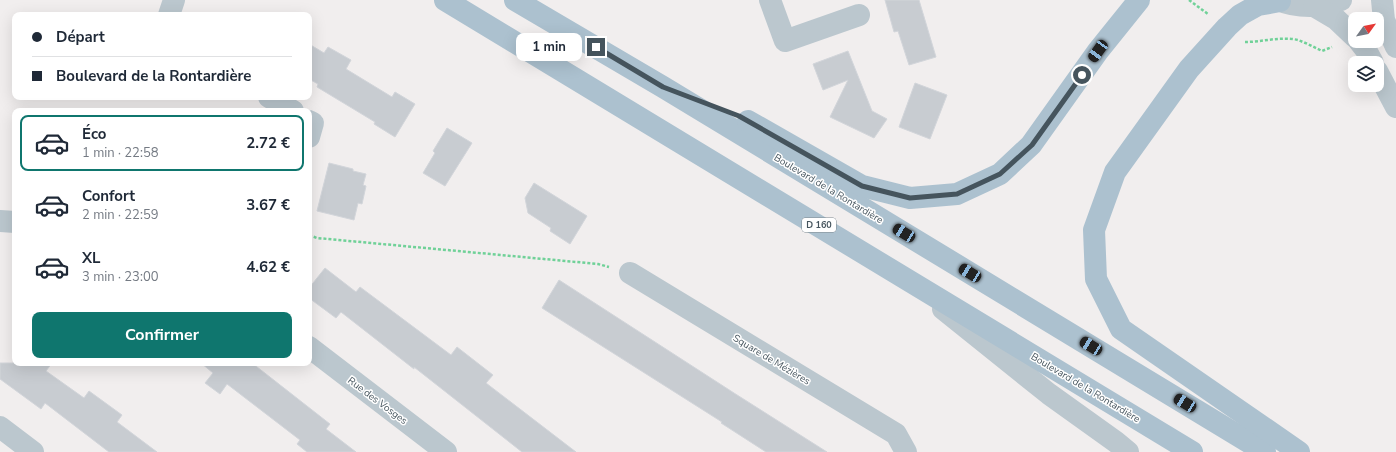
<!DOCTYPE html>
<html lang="fr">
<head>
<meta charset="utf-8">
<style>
  :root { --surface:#fff; --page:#f2f2f3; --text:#1f2937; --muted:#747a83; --line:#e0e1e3; --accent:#0f766e }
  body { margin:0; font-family:"Nunito Sans",sans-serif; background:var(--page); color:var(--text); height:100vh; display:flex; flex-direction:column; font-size:15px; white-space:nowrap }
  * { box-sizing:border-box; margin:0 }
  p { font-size:13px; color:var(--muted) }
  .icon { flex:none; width:22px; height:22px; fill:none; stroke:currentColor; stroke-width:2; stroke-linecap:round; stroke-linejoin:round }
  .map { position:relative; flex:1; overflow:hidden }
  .details { position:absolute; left:12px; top:108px; width:300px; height:258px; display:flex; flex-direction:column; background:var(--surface); border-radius:8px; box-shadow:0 4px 16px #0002 }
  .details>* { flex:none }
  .hud { position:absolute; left:12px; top:12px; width:300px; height:88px; border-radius:8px; box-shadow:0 4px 16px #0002; display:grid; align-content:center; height:88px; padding:0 20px; background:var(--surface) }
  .needle { width:26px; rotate:57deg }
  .tools { position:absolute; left:1348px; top:12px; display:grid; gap:8px }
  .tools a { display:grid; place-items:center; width:36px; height:36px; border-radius:8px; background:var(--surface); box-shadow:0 4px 16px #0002; font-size:20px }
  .end { position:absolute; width:18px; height:18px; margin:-9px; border:5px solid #45545d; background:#fff; box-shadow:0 0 0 2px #fff }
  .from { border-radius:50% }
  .bubble { position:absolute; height:28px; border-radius:8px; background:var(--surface); box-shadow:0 4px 16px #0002; font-size:13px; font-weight:700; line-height:28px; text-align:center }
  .car { position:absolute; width:12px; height:24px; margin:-12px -6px; border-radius:5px; box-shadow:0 0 3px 1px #0007; background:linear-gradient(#222 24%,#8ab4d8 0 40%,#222 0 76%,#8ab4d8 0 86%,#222 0) }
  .hud b { display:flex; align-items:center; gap:14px; height:38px; font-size:15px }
  .hud b+b { border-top:1px solid var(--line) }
  .hud i { width:10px; height:10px; background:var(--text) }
  ul { padding:7px 0 0; list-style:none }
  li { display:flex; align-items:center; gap:12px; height:56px; margin:0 8px 6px; padding:0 12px; border:2px solid transparent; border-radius:8px }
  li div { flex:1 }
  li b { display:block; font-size:15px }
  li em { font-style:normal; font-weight:700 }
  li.on { border-color:var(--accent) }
  li>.icon { width:36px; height:36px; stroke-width:1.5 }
  .primary-button { display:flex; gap:8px; margin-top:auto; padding:8px 20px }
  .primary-button a { flex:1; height:46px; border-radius:8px; background:var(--accent); color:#fff; font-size:16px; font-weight:700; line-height:46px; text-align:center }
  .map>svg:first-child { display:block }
  .building { fill:#c8ccd1; stroke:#d2d5da }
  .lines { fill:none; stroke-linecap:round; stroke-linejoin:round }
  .path { stroke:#70d198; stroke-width:2.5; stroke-dasharray:3 2; stroke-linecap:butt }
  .minor { stroke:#bbc7ce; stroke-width:22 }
  .tertiary { stroke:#bbc7ce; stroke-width:22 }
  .primary { stroke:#acc1cf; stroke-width:22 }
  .route { stroke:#45545d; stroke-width:5 }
  .labels { text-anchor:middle; stroke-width:3; stroke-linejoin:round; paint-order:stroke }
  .shield { fill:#fff; stroke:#7d878e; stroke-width:1 }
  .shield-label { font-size:9px; font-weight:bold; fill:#45545d }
  .street-label { font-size:10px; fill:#45545d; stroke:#fff }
</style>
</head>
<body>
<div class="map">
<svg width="1396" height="452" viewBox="0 0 1396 452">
  <rect width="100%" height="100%" fill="#f1eeee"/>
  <g class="building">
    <polygon points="885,0 919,0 936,57 909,65 898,31 894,32"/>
    <polygon points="309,44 324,53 328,47 351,60 346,69 392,97 395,92 415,104 395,137 374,124 375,122 317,87 318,84 309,79"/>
    <polygon points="848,51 872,111 887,119 874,138 830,117 848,80 823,90 813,64"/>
    <polygon points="915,83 947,95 930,139 899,127"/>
    <polygon points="447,128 472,143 445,186 423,173 435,153 433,151"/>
    <polygon points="329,163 353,169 353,171 366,174 363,185 366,186 362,204 358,203 354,220 317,211"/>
    <polygon points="534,183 587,216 570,244 550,231 551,228 528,213 525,198"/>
    <polygon points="325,268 356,292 360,287 451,355 457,347 493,375 486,383 576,452 522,452 414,367 414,369 341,312 336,318 309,298 309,288"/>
    <polygon points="559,280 734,393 827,452 766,452 721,423 722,422 542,308"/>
    <polygon points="0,363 52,363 46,371 84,398 89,391 122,415 117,422 157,452 109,452 45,403 41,409 0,379"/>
    <polygon points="201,363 252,363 330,424 326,429 356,452 307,452 297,444 300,440 227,384 220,394 205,383 213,373"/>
  </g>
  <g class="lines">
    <g class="path">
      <polyline points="1189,0 1208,14"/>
      <path d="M1245,42C1262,42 1281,36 1298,40C1306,43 1314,47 1322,51L1332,47"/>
      <polyline points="309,235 317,238 598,264 609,267"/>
    </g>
    <g class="minor">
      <polyline points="770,0 785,41 859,15"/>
      <polyline points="169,15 174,0"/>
      <polyline points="269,97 293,111"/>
      <polyline points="309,121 313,123 309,137"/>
      <polyline points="630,273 896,434 906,452"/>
      <polyline points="0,427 33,452"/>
    </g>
    <g class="tertiary">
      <path d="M1278,0C1296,8 1323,8 1341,0"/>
      <polyline points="1382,0 1384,20 1396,47"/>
      <polyline points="1314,6 1336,19 1355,37"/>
      <polyline points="1359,41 1366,50 1373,63"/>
      <polyline points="1377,71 1396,107"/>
      <polyline points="0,221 15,222"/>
      <polyline points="943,309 1049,394 1116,442 1128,452"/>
      <polyline points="309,347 446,452"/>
    </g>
    <g class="primary">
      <polyline points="445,0 1192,452"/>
      <polyline points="515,0 663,87 1265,452"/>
      <polyline points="1280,1 1258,5 1240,15 1227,27 1189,69 1115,172 1094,230 1096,279 1121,329 1299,452"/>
      <polyline points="748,121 862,186 910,198 957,194 1000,174 1031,145 1098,51 1139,0"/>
    </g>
  </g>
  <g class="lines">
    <polyline class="route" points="596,47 663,87 739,116 862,186 910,198 957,194 1000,174 1032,145 1082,75"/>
  </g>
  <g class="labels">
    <rect class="shield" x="802" y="218" width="34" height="14" rx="3"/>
    <g class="shield-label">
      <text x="819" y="228">D 160</text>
    </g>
    <g class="street-label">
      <text transform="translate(829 188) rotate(31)" y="4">Boulevard de la Rontardière</text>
      <text transform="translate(772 359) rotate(31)" y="4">Square de Mézières</text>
      <text transform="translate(1086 387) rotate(31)" y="4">Boulevard de la Rontardière</text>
      <text transform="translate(378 400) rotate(37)" y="4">Rue des Vosges</text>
    </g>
  </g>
</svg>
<div class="tools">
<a><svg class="needle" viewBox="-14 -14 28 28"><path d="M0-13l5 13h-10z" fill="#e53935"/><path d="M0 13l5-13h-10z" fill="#747a83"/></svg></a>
<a><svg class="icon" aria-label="layers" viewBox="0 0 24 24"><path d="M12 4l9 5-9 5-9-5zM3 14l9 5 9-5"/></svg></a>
</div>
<i class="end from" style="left:1082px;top:75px"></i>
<i class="end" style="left:596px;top:47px"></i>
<div class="bubble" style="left:516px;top:33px;width:66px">1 min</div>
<i class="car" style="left:1098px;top:51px;rotate:216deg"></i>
<i class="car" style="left:904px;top:233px;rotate:301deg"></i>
<i class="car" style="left:970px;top:273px;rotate:301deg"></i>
<i class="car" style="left:1091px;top:346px;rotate:301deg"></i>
<i class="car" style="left:1185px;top:403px;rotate:301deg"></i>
<div class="hud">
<b><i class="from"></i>Départ</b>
<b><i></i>Boulevard de la Rontardière</b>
</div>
<section class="details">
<ul>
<li class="on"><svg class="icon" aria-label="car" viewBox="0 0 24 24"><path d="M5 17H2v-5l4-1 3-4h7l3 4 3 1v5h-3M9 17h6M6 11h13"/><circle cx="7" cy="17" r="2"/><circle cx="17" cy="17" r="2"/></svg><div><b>Éco</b><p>1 min · 22:58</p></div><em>2.72 €</em></li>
<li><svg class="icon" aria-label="car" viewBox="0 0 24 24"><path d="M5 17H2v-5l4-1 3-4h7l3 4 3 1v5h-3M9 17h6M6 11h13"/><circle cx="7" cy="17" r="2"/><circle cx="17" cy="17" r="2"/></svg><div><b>Confort</b><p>2 min · 22:59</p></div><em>3.67 €</em></li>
<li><svg class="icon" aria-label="car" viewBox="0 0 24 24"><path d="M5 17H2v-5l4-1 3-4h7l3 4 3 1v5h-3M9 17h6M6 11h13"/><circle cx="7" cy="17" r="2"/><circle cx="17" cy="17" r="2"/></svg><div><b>XL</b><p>3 min · 23:00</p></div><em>4.62 €</em></li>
</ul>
<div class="primary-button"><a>Confirmer</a></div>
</section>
</div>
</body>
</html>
